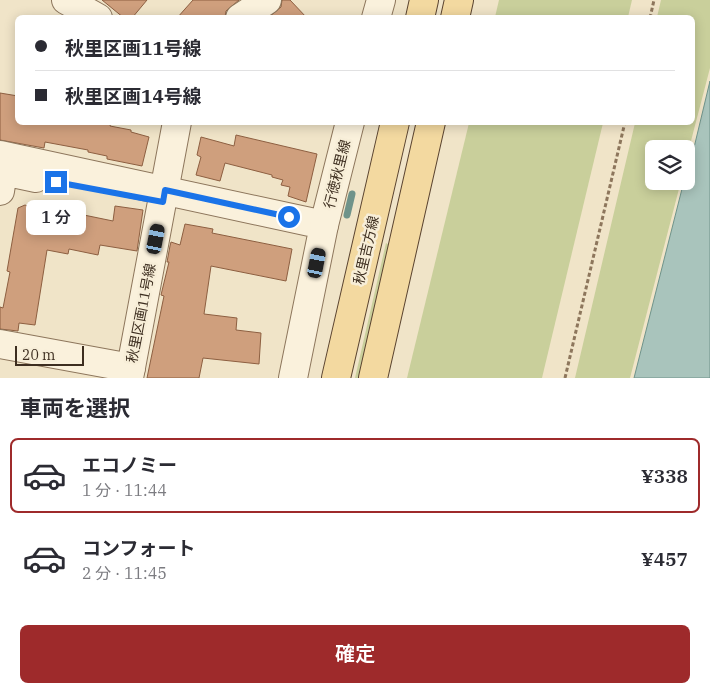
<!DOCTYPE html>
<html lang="ja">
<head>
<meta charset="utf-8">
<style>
  :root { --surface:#fff; --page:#f7f7f7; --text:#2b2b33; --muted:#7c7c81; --line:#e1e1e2; --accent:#9e2a2b }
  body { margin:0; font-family:"IBM Plex Serif","Noto Sans JP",serif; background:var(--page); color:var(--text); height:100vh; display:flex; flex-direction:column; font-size:19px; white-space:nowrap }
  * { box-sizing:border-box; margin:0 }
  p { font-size:16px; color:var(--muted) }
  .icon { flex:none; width:28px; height:28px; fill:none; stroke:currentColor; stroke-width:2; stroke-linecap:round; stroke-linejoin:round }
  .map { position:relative; height:378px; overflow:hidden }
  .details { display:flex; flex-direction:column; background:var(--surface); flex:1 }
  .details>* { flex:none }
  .top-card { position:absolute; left:15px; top:15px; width:680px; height:110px; border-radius:8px; box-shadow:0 2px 12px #0003; display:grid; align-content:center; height:110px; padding:0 20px; background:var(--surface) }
  .fabs { position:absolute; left:645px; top:140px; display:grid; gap:10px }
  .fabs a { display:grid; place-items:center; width:50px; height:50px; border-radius:8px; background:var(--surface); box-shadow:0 2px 12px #0003; font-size:25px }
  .scale { position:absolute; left:15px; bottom:12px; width:69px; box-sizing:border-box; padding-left:5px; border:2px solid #3d2e20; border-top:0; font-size:14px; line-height:18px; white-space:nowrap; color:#3d2e20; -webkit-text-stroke:4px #f7eed8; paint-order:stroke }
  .end { position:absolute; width:22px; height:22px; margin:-11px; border:6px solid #1a73e8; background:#fff; box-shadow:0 0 0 2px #fff }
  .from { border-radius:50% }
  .bubble { position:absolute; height:35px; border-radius:8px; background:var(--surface); box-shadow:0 2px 12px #0003; font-size:16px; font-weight:600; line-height:35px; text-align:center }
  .car { position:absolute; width:15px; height:30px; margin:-15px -8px; border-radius:6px; box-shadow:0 0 4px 1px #0007; background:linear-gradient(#222 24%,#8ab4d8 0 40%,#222 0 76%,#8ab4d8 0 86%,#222 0) }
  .top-card b { display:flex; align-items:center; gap:18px; height:48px; font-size:19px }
  .top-card b+b { border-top:1px solid var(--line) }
  .top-card i { width:12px; height:12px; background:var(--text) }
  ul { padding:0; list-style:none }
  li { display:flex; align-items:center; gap:15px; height:75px; margin:0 10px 8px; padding:0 10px; border:2px solid transparent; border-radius:8px }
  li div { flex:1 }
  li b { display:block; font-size:19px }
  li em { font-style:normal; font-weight:600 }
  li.current { border-color:var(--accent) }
  li>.icon { width:45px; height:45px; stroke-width:1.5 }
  h2 { padding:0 20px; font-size:22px; line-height:60px }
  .cta { display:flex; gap:10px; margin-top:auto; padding:10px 20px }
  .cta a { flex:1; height:58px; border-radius:8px; background:var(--accent); color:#fff; font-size:20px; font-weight:600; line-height:58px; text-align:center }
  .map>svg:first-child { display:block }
  .green { fill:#c9cf9b }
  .water { fill:#a9c4bc; stroke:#6f938a }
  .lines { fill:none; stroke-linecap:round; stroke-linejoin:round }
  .stream { stroke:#6f938a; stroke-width:7 }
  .building { fill:#cf9f7d; stroke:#8d5f41 }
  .minor-casing { stroke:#8d765c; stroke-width:30 }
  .major-casing { stroke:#5b4430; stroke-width:30 }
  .path { stroke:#8d765c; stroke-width:3; stroke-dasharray:4 2.5; stroke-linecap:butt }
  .minor { stroke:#faf1dc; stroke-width:28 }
  .major { stroke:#f3d9a0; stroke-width:28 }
  .route { stroke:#1a73e8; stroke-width:6 }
  .labels { text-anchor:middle; stroke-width:5; stroke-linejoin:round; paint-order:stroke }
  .street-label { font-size:14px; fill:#3d2e20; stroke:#f7eed8 }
</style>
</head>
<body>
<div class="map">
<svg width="710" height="378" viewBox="0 0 710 378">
  <rect width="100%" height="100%" fill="#f0e4c8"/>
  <g class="green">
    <polygon points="499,0 632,0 628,17 495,17"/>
    <polygon points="661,0 710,0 710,68 686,160 686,149 654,149 654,181 681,181 630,378 575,378 635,123 692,122 692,18 657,17"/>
    <polygon points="469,123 603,123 542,378 407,378"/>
    <polygon points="386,243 389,245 359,378 355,378"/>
  </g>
  <polygon class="water" points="710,81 710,378 634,378 684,181 686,181"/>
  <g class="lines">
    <polyline class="stream" points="347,215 352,194"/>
  </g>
  <g class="building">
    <polygon points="102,0 147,0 132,18 124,18"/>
    <polygon points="193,0 239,0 226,11 225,17 177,18"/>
    <polygon points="282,0 290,0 307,18 269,17 281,7"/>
    <polygon points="0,93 18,96 18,122 111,122 110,126 131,130 131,132 149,137 142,166 107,159 107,156 88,152 88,150 45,142 44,148 0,140"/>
    <polygon points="236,135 317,154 306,202 288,196 290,187 281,185 283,180 272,177 272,175 225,163 220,181 196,175 201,157 197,155 201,137 234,146"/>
    <polygon points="25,205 43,211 78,217 79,214 113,221 115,206 143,210 137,251 100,245 98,255 69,249 68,254 47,250 35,325 19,323 18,331 0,329 0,307 3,308 10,272 7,271 18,208"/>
    <polygon points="185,224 213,229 212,233 292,249 286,281 211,266 204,314 237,318 236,330 261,333 259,364 203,358 199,378 147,378 164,296 161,295 169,262 167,262 170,246 171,242 180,245"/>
  </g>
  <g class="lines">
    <g class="minor-casing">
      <g id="minor">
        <polyline points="66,0 98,18"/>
        <polyline points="240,18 267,0"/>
        <polyline points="376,18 381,0"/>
        <polyline points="0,155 324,225 293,378"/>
        <polyline points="0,191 3,171 36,178"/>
        <polyline points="324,225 350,122"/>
        <polyline points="0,344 131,368"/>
        <polyline points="129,378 177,122"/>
      </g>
    </g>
    <g class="major-casing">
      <g id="major">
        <polyline points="420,18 424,0"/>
        <polyline points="455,18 459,0"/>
        <polyline points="336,378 395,122"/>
        <polyline points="373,378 431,122"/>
      </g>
    </g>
    <g class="path">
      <polyline points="650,18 654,0"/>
      <polyline points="565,378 625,122"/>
    </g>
    <use href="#minor" class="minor"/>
    <use href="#major" class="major"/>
  </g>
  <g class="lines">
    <polyline class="route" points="56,182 163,202 165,190 289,217"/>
  </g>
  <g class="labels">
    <g class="street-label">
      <text transform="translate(337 174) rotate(-76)" y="5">行徳秋里線</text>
      <text transform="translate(366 250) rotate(-77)" y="5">秋里吉方線</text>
      <text transform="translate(141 313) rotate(-79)" y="5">秋里区画11号線</text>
    </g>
  </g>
</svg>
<div class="fabs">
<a><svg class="icon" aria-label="layers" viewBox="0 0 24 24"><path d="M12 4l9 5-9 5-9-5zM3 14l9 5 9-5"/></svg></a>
</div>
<div class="scale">20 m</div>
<i class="end from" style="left:289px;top:217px"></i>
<i class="end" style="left:56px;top:182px"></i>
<div class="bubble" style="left:26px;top:200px;width:60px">1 分</div>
<i class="car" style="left:156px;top:239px;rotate:11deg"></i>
<i class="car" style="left:317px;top:263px;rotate:11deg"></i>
<div class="top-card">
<b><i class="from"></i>秋里区画11号線</b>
<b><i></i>秋里区画14号線</b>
</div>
</div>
<section class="details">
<h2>車両を選択</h2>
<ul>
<li class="current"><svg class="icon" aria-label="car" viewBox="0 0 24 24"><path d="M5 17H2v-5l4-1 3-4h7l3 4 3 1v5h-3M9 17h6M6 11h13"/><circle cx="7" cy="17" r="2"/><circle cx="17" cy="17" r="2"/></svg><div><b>エコノミー</b><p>1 分 · 11:44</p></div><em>¥338</em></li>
<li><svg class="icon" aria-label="car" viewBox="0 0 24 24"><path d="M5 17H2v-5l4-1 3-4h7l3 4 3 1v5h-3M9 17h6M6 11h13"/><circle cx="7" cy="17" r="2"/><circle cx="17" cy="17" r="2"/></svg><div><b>コンフォート</b><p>2 分 · 11:45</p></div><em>¥457</em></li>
</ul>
<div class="cta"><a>確定</a></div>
</section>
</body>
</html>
